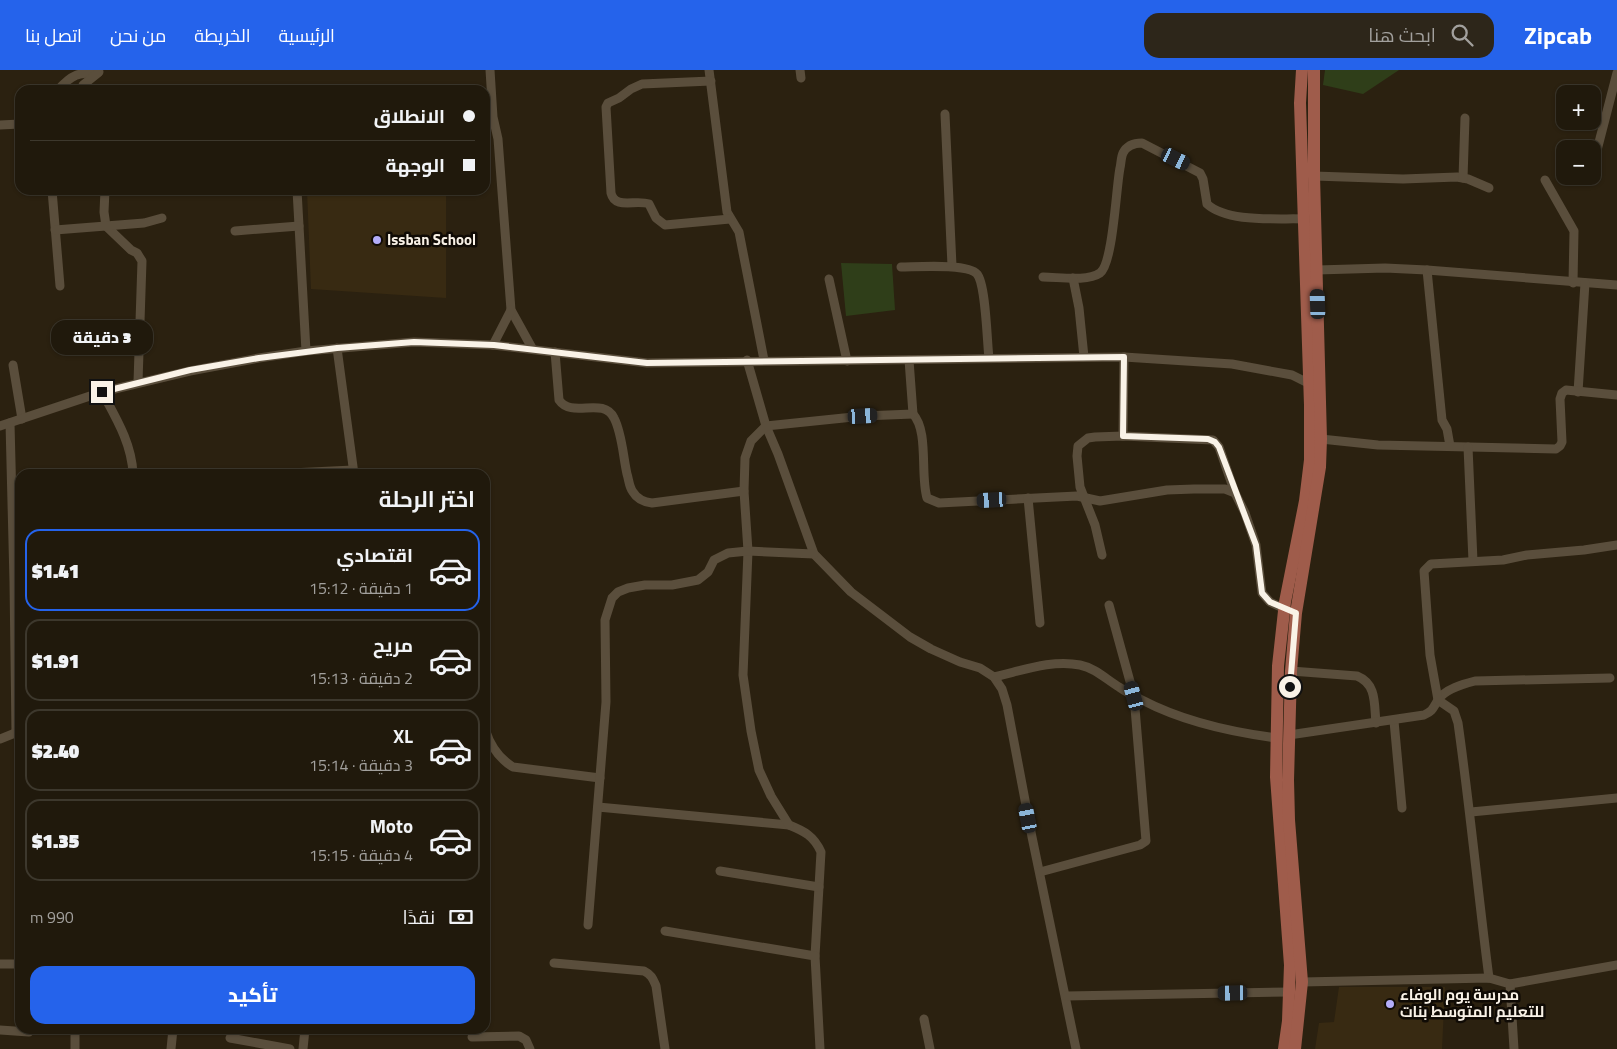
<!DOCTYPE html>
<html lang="ar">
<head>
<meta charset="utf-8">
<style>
  :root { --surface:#20190c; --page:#2d261a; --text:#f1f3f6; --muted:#a2a09d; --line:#3d382d; --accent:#2563eb }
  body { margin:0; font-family:"Titillium Web",Cairo,sans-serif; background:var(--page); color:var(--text); direction:rtl; height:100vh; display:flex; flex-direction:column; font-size:19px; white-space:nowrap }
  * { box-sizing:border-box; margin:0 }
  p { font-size:16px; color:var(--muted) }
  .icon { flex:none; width:28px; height:28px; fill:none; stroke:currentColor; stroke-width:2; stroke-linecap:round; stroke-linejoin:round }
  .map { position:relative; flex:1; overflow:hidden; direction:ltr }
  .side { position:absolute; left:15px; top:399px; width:475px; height:565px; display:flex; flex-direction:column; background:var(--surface); border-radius:15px; box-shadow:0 1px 4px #0004,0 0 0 1px var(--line); direction:rtl }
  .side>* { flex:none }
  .hud { position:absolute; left:15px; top:15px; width:475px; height:110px; border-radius:15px; box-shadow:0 1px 4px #0004,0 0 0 1px var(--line); direction:rtl; display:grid; align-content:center; height:110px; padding:0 15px; background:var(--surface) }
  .controls { position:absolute; left:1556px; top:15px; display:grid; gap:10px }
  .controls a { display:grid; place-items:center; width:45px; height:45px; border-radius:10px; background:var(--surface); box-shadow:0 1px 4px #0004,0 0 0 1px var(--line); font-size:25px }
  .end { position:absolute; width:22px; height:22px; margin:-11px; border:6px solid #f9f2e7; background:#111; box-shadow:0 0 0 2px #111 }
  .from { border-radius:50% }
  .bubble { position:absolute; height:35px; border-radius:15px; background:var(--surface); box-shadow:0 1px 4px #0004,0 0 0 1px var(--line); font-size:16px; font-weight:800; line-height:35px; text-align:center; direction:rtl }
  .car { position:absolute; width:15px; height:30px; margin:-15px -8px; border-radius:6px; box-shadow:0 0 4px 1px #0007; background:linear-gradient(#222 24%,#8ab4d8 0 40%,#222 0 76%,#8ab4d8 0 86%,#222 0) }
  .hud b { display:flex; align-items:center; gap:18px; height:48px; font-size:19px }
  .hud b+b { border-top:1px solid var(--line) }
  .hud i { width:12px; height:12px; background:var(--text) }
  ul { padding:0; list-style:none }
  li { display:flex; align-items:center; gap:15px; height:82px; margin:0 10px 8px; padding:0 5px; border:2px solid var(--line); border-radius:15px }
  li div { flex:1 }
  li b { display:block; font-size:19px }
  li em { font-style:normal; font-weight:800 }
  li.selected { border-color:var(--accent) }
  li>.icon { width:45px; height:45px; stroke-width:1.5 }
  h2 { padding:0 15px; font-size:22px; line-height:60px }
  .pay { display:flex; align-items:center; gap:12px; height:55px; padding:0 15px; font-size:19px }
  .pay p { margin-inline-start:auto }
  .primary-button { display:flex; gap:10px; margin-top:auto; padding:10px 15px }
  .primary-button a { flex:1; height:58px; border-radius:15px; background:var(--accent); color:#fff; font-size:20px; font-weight:800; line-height:58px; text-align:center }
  header { display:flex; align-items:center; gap:30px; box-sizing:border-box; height:70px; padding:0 25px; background:var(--accent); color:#fff }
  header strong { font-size:24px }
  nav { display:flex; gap:28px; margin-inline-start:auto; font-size:18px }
  .search { width:350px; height:45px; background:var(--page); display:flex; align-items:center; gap:12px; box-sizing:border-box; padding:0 18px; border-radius:15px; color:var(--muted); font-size:19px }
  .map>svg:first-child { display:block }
  .built { fill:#382a12 }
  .green { fill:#2f3e19 }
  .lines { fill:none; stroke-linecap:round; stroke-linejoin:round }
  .minor { stroke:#5a4e3c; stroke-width:9 }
  .primary { stroke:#9f5c4b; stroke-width:12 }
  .route { stroke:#f9f2e7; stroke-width:6 }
  .poi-dot { fill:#b3adf9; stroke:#100b05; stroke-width:2 }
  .labels { text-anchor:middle; stroke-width:5; stroke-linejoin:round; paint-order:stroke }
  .poi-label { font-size:15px; font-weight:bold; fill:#f9f2e7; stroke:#100b05; text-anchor:start }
</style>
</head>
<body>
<header>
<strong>Zipcab</strong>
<div class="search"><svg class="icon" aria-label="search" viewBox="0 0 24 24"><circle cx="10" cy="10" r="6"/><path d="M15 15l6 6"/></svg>ابحث هنا</div>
<nav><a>الرئيسية</a><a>الخريطة</a><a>من نحن</a><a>اتصل بنا</a></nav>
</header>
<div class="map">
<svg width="1617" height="979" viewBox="0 0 1617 979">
  <rect width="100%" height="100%" fill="#2b2110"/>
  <g class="built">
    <polygon points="307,120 446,120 446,228 311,219"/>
    <polygon points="1339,917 1445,917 1442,979 1315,979 1319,953 1334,952"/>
  </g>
  <g class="green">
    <polygon points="1325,0 1399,0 1363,24 1323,15"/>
    <polygon points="841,193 892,194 895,240 846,246"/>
  </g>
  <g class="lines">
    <g class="minor">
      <polyline points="490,0 493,47 498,69 511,240 532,278"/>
      <polyline points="709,0 727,142 739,162 764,290"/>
      <polyline points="800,0 801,8"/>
      <path d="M711,11L642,14L631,19L619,28L608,33L606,37L611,123C615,140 636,129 649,134L656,148L665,155L730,149"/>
      <path d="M58,20C72,4 78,3 99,2"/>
      <polyline points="83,20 83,15 98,3"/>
      <polyline points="945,44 952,196"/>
      <polyline points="0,55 20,54"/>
      <polyline points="1596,84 1617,3"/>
      <polyline points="1314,106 1403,109 1457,107 1468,109 1489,118"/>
      <polyline points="1463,108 1465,48"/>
      <polyline points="1545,110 1574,161 1573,213"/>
      <polyline points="52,120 60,216"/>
      <polyline points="105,120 104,142 106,156 131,180 137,183 142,191 138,312"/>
      <polyline points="297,120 306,281"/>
      <polyline points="55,160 144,153 162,148"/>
      <polyline points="235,161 299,156"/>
      <path d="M901,197C916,197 968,193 977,204C986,214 987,273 989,288"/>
      <polyline points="1317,200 1385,198 1427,200 1617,215"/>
      <polyline points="1427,200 1442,350 1447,359 1450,376"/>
      <path d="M1043,207C1059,207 1087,212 1100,203C1113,194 1116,118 1120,98C1121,94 1121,87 1123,83C1127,75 1134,73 1142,73L1200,103L1203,109L1207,134C1228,153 1277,148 1305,149"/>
      <polyline points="1073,208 1079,238 1084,287"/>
      <polyline points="829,209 847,291"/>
      <polyline points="493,275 511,240"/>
      <polyline points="337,278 354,404"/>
      <path d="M555,282L559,330C572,349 603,326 614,348C622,363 623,386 627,404C629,410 629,417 633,422C637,429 644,432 652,433L744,421"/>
      <polyline points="747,290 766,356 778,384 814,484 851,522 910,567 931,579 960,592 980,598 994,607 1002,619 1007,635 1032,767 1076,979"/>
      <polyline points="13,295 22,349"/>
      <path d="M102,322C116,348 132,374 133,404"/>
      <polyline points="1578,322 1585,213"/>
      <path d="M913,344C929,361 920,405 927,428L939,433L1077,426L1100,431L1167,420L1194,419H1225L1235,423L1245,443L1256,475L1262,523L1270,532L1287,540"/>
      <polyline points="10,353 14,512 16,662"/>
      <polyline points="0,356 102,322 190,301 259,288 306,281 414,272 493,275 647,293 1124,287 1232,294 1292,305 1312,315"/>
      <polyline points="1123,366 1124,287"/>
      <polyline points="1321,369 1378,375 1556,379 1560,376 1562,372 1560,329 1562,323 1566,320 1617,325"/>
      <polyline points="1468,377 1473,491"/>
      <polyline points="270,404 353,400"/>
      <polyline points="1028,428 1040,553"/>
      <polyline points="1102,485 1095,455 1080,417 1077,386 1078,376 1088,368 1095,367 1123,366 1213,370 1219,377 1235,423"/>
      <path d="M1291,601L1357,606C1377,614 1374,634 1376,653"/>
      <path d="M994,607C1021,601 1052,589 1080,595C1095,598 1106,609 1119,617C1126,622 1134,626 1142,630C1184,652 1230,662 1277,668"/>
      <polyline points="1394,651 1402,738"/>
      <path d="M485,659C490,675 498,688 513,697L600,708"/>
      <path d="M1289,665L1424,645C1433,641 1433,638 1438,630C1445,619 1463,614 1475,611L1610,608"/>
      <polyline points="0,669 20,661"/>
      <path d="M598,737L789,755C804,761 814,766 821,782L815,886"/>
      <polyline points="1471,742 1617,728"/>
      <polyline points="789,755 771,726 759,700 751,661 743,605 748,481 744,421 745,388 751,371 766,356 863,346 913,344 909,290"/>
      <polyline points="720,801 819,817"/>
      <polyline points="1040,802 1140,775 1146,771 1134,626 1109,535"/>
      <polyline points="588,855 606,632 605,550 612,528 618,522 628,518 645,515 672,515 698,510 708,502 714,490 728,483 748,481 814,484"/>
      <polyline points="665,861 815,886 820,979"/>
      <path d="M554,893L644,901C652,905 653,909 656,916L665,979"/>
      <polyline points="0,894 20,894"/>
      <path d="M1489,908C1478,823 1470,738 1458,653L1454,641L1438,630L1430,585L1424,501L1431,494L1503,490L1527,485L1584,480L1617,475"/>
      <polyline points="1302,912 1489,908 1510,914 1617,895"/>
      <polyline points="1510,914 1514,979"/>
      <polyline points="1066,926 1289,922"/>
      <polyline points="924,949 930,979"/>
      <polyline points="0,960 29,962"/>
      <polyline points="472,967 519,966 526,970 530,979"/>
      <polyline points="230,968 290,979"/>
      <polyline points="75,979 75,959"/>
      <polyline points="171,979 173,959"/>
      <polyline points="303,979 305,959"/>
    </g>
    <g class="primary">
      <polyline points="1284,979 1288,951 1290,895 1276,707 1278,596 1285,532 1305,431 1310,390 1310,335 1300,33 1302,0"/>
      <polyline points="1295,979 1302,912 1289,750 1288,710 1291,601 1296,543 1320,397 1321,369 1314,106 1314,0"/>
    </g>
  </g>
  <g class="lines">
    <polyline class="route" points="102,322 190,300 259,288 337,278 414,272 494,275 647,293 1124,287 1123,366 1208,369 1215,372 1219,377 1256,475 1262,523 1270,532 1296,543 1290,617"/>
  </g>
  <g class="poi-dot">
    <circle cx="377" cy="170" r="5"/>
    <circle cx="1390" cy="934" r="5"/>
  </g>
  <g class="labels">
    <g class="poi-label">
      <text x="387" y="175">Issban School</text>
      <text x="1400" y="930">مدرسة يوم الوفاء<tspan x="1400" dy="17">للتعليم المتوسط بنات</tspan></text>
    </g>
  </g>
</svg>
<div class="controls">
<a>+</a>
<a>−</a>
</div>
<i class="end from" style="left:1290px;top:617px"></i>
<i class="end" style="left:102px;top:322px"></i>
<div class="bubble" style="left:51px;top:250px;width:102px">3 دقيقة</div>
<i class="car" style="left:1176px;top:89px;rotate:116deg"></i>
<i class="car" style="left:1318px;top:234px;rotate:358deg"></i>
<i class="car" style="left:863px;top:346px;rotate:87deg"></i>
<i class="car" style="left:992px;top:430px;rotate:267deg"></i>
<i class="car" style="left:1134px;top:626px;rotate:345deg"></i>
<i class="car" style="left:1028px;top:748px;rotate:349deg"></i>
<i class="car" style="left:1233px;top:923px;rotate:269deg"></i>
<div class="hud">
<b><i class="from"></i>الانطلاق</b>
<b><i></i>الوجهة</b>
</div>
<section class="side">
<h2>اختر الرحلة</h2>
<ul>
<li class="selected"><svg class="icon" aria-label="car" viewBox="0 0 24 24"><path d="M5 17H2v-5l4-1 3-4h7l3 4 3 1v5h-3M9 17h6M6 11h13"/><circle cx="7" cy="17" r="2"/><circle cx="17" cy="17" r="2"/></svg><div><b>اقتصادي</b><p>1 دقيقة · 15:12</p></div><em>$1.41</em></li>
<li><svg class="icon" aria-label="car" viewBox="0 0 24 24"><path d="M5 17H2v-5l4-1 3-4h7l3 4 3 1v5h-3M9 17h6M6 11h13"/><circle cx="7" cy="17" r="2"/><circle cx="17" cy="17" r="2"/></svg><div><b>مريح</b><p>2 دقيقة · 15:13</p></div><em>$1.91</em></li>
<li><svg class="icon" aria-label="car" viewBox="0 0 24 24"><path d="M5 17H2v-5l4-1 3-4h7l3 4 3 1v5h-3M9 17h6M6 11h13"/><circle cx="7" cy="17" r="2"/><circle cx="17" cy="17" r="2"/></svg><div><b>XL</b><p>3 دقيقة · 15:14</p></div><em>$2.40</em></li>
<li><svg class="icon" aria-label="car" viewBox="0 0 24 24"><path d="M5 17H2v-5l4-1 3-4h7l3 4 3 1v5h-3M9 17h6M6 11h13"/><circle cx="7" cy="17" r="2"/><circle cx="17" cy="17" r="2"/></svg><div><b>Moto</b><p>4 دقيقة · 15:15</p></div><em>$1.35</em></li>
</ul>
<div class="pay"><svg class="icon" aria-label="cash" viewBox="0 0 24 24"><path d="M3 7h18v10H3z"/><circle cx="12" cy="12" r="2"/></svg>نقدًا<p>990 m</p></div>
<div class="primary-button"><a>تأكيد</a></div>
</section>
</div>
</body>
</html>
